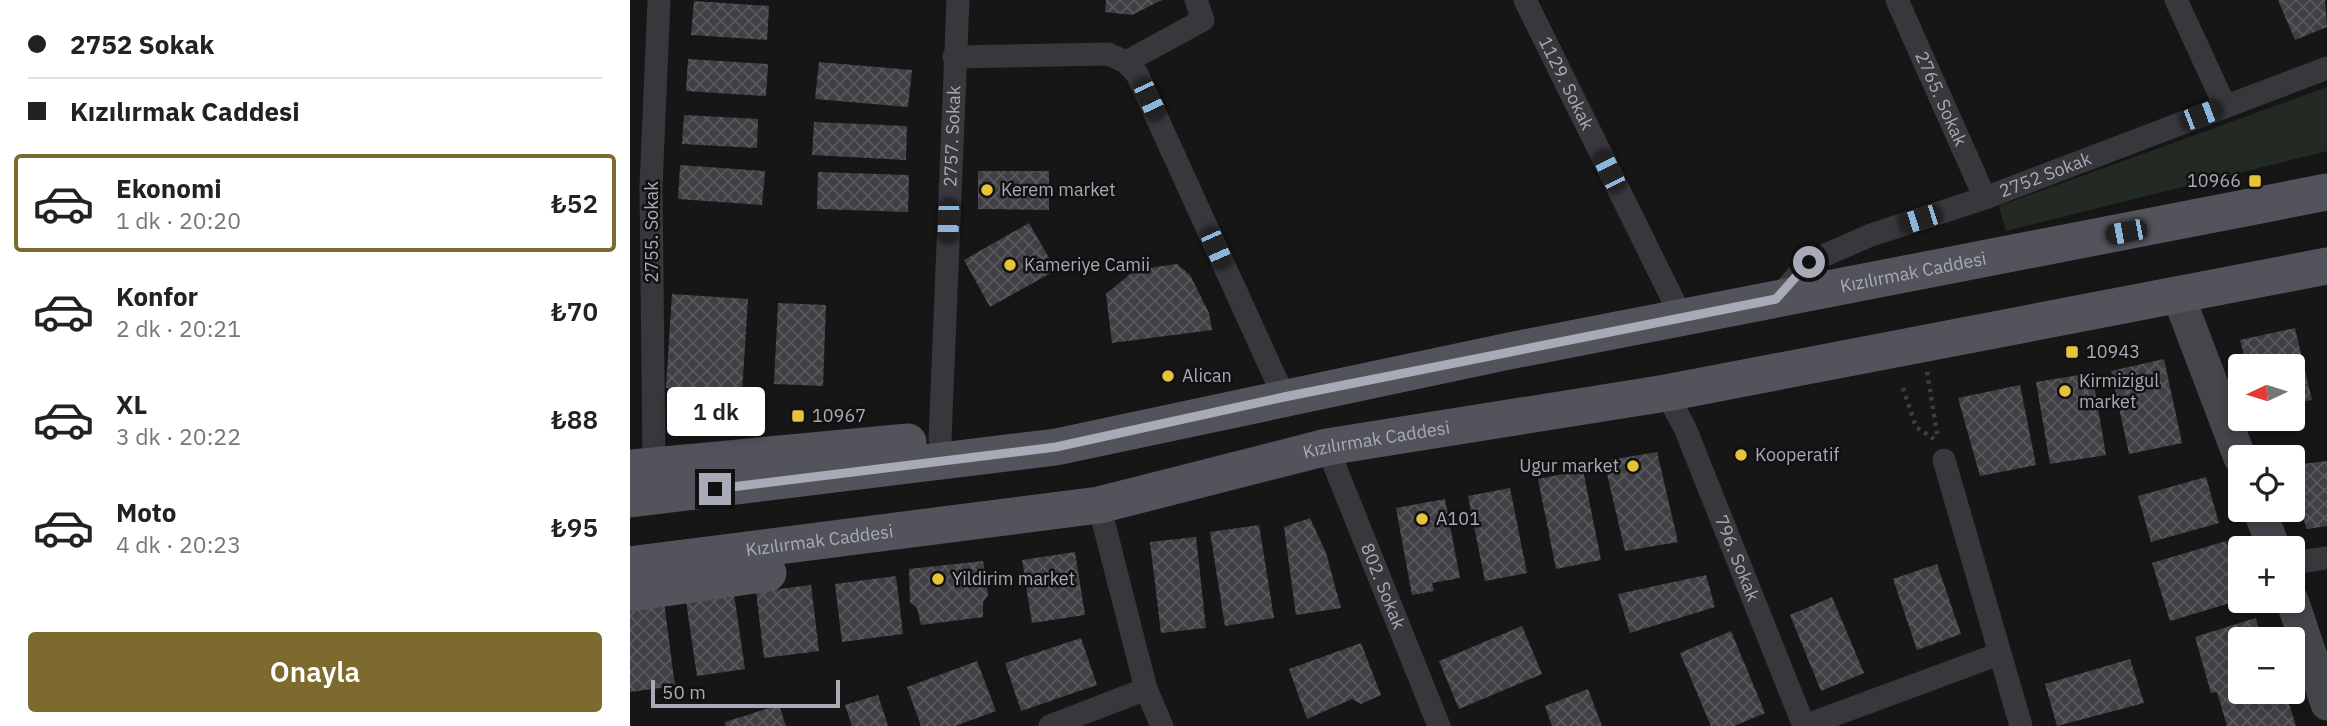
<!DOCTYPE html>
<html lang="tr">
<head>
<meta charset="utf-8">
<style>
  :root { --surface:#fff; --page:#f6f6f6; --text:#222; --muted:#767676; --line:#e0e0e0; --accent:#7c6a2e }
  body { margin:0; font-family:"IBM Plex Sans",sans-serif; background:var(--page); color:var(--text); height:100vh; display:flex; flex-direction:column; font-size:26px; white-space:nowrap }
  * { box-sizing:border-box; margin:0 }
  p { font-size:23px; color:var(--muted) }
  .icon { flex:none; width:38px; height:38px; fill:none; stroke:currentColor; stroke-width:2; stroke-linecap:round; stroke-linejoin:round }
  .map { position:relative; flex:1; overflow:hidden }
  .sheet { display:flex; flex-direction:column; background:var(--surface); width:630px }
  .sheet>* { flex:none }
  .guide { display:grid; align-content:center; height:154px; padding:0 28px; background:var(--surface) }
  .needle { width:46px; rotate:266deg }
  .fabs { position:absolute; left:1598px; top:354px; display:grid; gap:14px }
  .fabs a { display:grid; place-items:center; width:77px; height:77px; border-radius:7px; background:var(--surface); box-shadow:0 4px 10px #0003; font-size:35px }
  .scale { position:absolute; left:21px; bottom:18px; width:189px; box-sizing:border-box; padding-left:7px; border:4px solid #a8abb7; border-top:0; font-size:19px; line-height:24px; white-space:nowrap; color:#a8abb7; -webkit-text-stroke:5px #111112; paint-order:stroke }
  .end { position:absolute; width:32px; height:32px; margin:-16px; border:9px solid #a8abb7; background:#111; box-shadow:0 0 0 4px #111 }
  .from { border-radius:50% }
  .bubble { position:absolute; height:49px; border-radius:7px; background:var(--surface); box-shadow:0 4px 10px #0003; font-size:23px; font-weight:600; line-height:49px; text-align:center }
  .car { position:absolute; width:21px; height:42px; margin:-21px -10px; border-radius:9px; box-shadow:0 0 5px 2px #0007; background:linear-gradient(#222 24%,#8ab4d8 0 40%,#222 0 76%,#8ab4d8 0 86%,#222 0) }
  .guide b { display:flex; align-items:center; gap:24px; height:66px; font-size:26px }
  .guide b+b { border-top:2px solid var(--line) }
  .guide i { width:18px; height:18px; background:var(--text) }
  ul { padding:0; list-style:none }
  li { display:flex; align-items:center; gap:21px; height:98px; margin:0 14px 10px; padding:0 14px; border:4px solid transparent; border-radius:7px }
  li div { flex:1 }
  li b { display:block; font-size:26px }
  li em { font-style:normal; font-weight:600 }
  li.selected { border-color:var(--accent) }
  li>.icon { width:63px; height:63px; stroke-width:1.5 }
  .cta { display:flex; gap:14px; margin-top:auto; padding:14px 28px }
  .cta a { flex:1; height:80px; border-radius:7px; background:var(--accent); color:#fff; font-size:28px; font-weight:600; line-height:80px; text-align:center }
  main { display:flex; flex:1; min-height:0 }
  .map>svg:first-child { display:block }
  .park { fill:#222a23 }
  .building { fill:url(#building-cross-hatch) }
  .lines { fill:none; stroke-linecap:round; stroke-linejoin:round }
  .path { stroke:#3d3e43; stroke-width:4.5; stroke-dasharray:3.5 5; stroke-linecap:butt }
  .street { stroke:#37373c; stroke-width:23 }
  .secondary { stroke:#45464c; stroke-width:33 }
  .primary { stroke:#53545b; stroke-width:37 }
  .route { stroke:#a8abb7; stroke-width:9 }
  .poi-dot { fill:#e9c23c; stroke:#111112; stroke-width:2.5 }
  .labels { text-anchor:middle; stroke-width:5; stroke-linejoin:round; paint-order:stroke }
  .street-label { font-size:18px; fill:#a8abb7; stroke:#111112 }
  .poi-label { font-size:18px; fill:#a8abb7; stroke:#111112; text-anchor:start }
</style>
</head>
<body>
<main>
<section class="sheet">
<div class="guide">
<b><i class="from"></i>2752 Sokak</b>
<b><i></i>Kızılırmak Caddesi</b>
</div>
<ul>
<li class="selected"><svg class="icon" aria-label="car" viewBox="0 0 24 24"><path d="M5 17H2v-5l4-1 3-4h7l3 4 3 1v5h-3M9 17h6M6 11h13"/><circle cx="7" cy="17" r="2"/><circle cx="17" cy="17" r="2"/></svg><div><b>Ekonomi</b><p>1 dk · 20:20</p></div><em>₺52</em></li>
<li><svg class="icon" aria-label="car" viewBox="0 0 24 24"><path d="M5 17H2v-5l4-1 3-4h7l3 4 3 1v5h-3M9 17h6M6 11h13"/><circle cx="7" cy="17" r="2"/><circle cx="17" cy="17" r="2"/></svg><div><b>Konfor</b><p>2 dk · 20:21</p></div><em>₺70</em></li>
<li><svg class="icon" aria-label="car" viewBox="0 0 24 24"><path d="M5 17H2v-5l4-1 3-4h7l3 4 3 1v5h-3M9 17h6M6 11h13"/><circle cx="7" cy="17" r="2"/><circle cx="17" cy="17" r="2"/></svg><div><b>XL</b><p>3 dk · 20:22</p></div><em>₺88</em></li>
<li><svg class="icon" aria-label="car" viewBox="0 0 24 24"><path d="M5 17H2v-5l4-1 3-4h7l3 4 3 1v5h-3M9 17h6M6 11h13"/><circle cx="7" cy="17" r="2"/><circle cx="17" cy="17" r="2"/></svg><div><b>Moto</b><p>4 dk · 20:23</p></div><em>₺95</em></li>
</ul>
<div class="cta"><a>Onayla</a></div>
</section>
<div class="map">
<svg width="1697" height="726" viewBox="0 0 1697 726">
  <defs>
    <pattern id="building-cross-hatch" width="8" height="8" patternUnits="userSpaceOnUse" patternTransform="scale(1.75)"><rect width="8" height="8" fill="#404044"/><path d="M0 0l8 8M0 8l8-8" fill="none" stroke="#59595d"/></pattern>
  </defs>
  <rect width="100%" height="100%" fill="#161617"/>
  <polygon class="park" points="1697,87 1697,151 1376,231 1369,206"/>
  <g class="building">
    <polygon points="476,0 532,0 502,15 475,12"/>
    <polygon points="1648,0 1695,0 1697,27 1665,40"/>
    <polygon points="64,1 139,6 137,40 61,35"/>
    <polygon points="58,59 138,64 136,96 56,91"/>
    <polygon points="189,62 282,70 278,107 185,99"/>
    <polygon points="54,115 128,119 127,148 52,144"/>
    <polygon points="184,122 277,126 276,160 182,155"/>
    <polygon points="50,165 135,171 132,205 48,199"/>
    <polygon points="348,171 419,171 419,210 348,209"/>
    <polygon points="188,172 279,175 278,212 187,209"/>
    <polygon points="399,223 426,270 360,307 334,260"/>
    <polygon points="547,264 560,275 579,313 582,330 482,343 476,294 505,270"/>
    <polygon points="42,294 118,299 112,392 36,388"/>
    <polygon points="148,303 196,305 193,386 144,384"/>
    <polygon points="1665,328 1682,400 1662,403 1662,366 1617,366 1610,340"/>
    <polygon points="1534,359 1552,443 1499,454 1481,371"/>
    <polygon points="1462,373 1476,455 1420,464 1406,382"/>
    <polygon points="1390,385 1406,465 1350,476 1328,398"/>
    <polygon points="1027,452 1048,542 995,551 974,461"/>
    <polygon points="1697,461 1697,526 1677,529 1662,490 1662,465"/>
    <polygon points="953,470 971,560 926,569 908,479"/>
    <polygon points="1576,477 1589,523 1521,542 1508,496"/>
    <polygon points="880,488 897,573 855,581 838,496"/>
    <polygon points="815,499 830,578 802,583 804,591 782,595 766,508"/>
    <polygon points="680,518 696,553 711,608 666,615 654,527"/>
    <polygon points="629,525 644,618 595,626 580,532"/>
    <polygon points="566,537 576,628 531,633 520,542"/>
    <polygon points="1596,541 1610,587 1610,600 1540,621 1522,563"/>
    <polygon points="445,552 455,615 402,623 392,560"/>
    <polygon points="353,561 358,595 353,603 353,617 291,625 287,608 280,602 279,569"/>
    <polygon points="1307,564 1331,634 1287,650 1263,579"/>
    <polygon points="1076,575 1085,607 1000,633 988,594"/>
    <polygon points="266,576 273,634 212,642 205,584"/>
    <polygon points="181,585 189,651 134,658 126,592"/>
    <polygon points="104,594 115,669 67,676 56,601"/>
    <polygon points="1202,597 1234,673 1191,691 1160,615"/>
    <polygon points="34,602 45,686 0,692 0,608"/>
    <polygon points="1626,618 1631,639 1610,639 1610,691 1655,691 1666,726 1597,726 1587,692 1581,693 1565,637"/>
    <polygon points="892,626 912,674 829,709 809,661"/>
    <polygon points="1101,631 1135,713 1104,726 1081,726 1050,653"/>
    <polygon points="451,638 467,685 391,711 375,663"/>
    <polygon points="731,643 751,695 731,704 722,699 677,719 659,669"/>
    <polygon points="1500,659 1514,703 1427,726 1415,684"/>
    <polygon points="347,661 366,711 325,726 291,726 277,687"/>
    <polygon points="958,689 972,726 922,726 915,706"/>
    <polygon points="248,695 258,726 222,726 215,705"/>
    <polygon points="149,705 156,726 96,726 95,722"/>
  </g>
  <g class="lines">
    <g class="path">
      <polyline points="1297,372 1308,439"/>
      <polyline points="1273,388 1286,427 1304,439"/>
    </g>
    <g class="street">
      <path id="s1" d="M895,0L1052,318"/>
      <path id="s2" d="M1267,0L1355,198"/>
      <polyline points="1546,0 1595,106"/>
      <polyline points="324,57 478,54 496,62 507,74 654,397"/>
      <polyline points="496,62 573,20 566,0"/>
      <path id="s3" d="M1147,299L1179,262L1241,235L1355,198L1697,68"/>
      <path id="s4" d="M1036,393L1055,428L1174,726"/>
      <path id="s5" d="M310,440L328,0"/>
      <path id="s6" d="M697,447L809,726"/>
      <polyline points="1314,460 1391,726"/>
      <polyline points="24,465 21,186 29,0"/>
      <polyline points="469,505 516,689 532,726"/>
      <polyline points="1662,563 1697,558"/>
      <polyline points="420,726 516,689"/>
      <polyline points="1174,726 1369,654"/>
    </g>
    <g class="secondary">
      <polyline points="1548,295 1610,458"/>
      <polyline points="1629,509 1644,548"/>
      <polyline points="1662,600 1697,704"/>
    </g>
    <g class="primary">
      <polyline points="0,468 278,442"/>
      <path id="s7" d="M0,499L426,447L879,351L1697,192"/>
      <path id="s8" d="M0,565L469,505L697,447L1036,393L1697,266"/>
      <polyline points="0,593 138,573"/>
    </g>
  </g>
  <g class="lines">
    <polyline class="route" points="85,489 426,447 654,397 1146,299 1179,262"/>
  </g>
  <g class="poi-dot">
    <rect x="1618" y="174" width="14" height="14" rx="3.5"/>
    <circle cx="357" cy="190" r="7"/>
    <circle cx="380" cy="265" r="7"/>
    <rect x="1435" y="345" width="14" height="14" rx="3.5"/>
    <circle cx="538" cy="376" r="7"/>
    <circle cx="1435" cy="391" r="7"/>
    <rect x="161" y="409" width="14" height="14" rx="3.5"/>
    <circle cx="1111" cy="455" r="7"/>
    <circle cx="1003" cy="466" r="7"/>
    <circle cx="792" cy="519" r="7"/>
    <circle cx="308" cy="579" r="7"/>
  </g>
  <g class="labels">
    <g class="street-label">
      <text dy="6" stroke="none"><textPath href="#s1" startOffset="93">1129. Sokak</textPath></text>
      <text dy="6" stroke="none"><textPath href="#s2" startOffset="108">2765. Sokak</textPath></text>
      <text dy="6" stroke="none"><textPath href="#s5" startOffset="304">2757. Sokak</textPath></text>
      <text dy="6" stroke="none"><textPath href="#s3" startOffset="301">2752 Sokak</textPath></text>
      <text transform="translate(22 232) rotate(-90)" y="6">2755. Sokak</text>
      <text dy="6" stroke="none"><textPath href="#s7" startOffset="1304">Kızılırmak Caddesi</textPath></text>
      <text dy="6" stroke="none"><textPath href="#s8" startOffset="758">Kızılırmak Caddesi</textPath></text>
      <text dy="6" stroke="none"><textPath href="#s8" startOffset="191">Kızılırmak Caddesi</textPath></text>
      <text dy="6" stroke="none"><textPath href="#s4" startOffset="180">796. Sokak</textPath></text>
      <text dy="6" stroke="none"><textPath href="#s6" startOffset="150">802. Sokak</textPath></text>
    </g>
    <g class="poi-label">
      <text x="1611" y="187" text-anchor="end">10966</text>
      <text x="371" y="196">Kerem market</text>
      <text x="394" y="271">Kameriye Camii</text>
      <text x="1456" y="358">10943</text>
      <text x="552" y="382">Alican</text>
      <text x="1449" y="387">Kirmizigul<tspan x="1449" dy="21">market</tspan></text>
      <text x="182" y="422">10967</text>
      <text x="1125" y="461">Kooperatif</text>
      <text x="989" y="472" text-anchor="end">Ugur market</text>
      <text x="806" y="525">A101</text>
      <text x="322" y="585">Yildirim market</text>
    </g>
  </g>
</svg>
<div class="fabs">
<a><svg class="needle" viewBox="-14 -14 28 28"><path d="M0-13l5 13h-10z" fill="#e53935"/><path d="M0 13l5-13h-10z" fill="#767676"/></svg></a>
<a><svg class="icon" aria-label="locate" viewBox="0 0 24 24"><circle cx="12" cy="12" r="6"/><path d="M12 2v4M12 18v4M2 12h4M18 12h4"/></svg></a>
<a>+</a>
<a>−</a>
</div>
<div class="scale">50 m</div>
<i class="end from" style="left:1179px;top:262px"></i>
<i class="end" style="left:85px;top:489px"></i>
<div class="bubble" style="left:37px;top:387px;width:98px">1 dk</div>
<i class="car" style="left:519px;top:99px;rotate:155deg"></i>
<i class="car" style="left:1571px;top:115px;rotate:69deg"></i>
<i class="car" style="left:979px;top:171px;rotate:334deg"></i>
<i class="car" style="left:1290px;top:219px;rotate:252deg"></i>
<i class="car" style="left:318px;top:221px;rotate:182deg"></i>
<i class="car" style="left:1496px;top:232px;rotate:259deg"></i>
<i class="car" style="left:586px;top:248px;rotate:156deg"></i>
</div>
</main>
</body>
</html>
